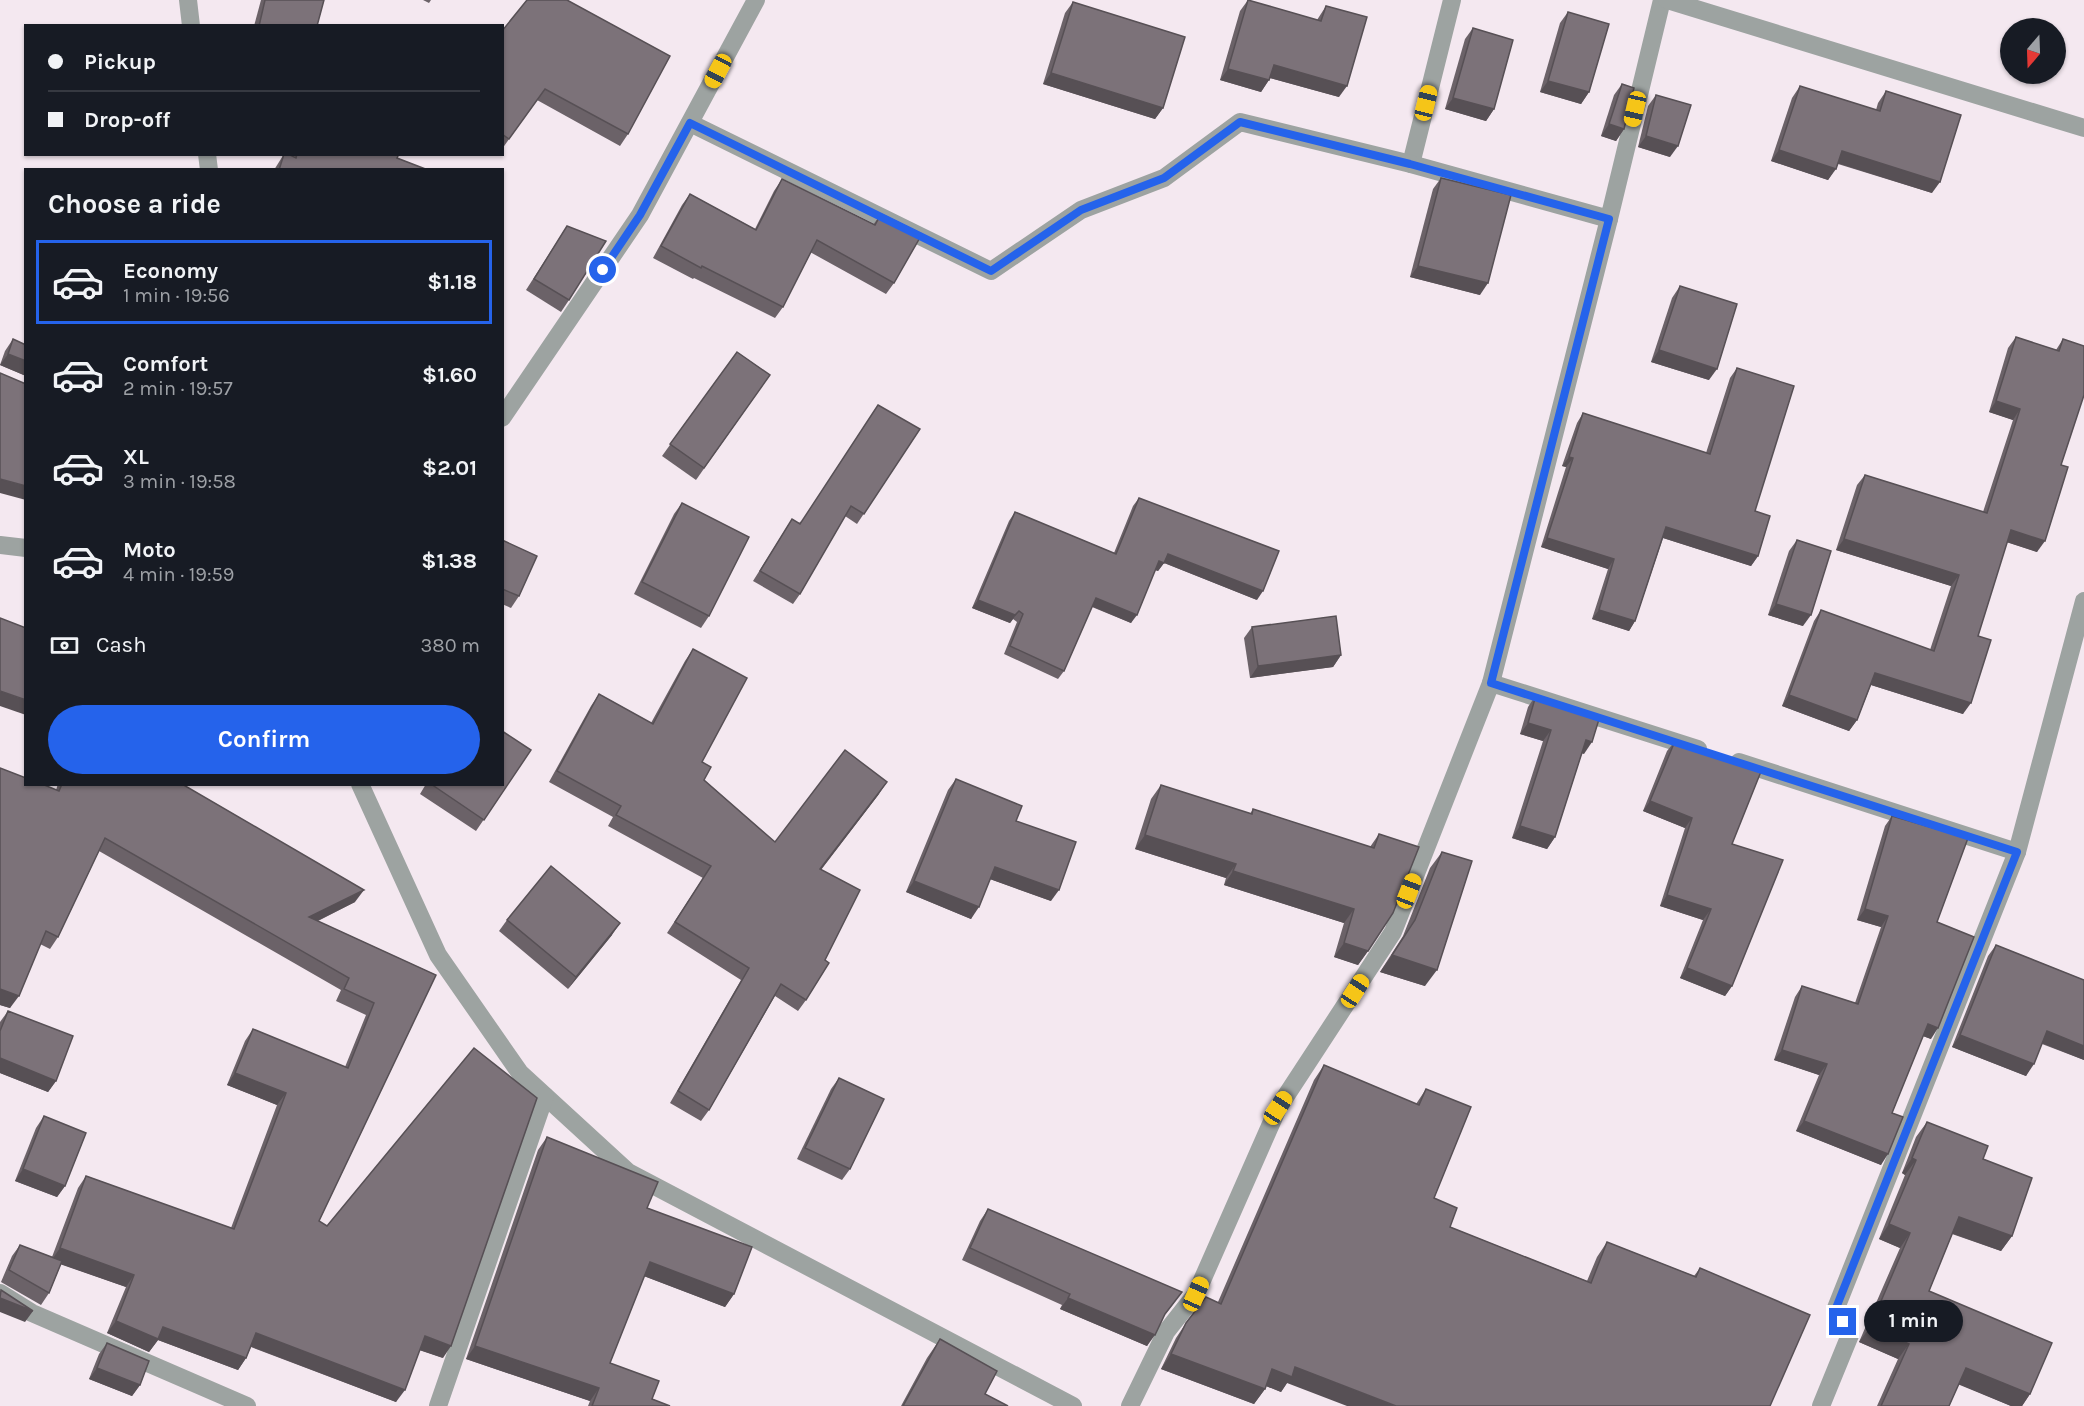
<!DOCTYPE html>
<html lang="en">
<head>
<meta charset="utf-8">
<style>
  :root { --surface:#171b24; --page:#20242c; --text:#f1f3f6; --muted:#9ea1a6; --line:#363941; --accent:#2563eb }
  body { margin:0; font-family:Karla,sans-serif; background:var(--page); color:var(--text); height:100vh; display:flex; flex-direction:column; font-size:22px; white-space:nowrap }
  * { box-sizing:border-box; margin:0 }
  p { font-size:20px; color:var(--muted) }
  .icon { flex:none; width:33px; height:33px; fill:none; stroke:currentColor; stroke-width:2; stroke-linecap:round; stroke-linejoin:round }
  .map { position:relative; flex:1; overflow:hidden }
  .side { position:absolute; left:24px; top:168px; width:480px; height:618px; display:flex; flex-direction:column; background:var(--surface); border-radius:0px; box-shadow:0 2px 4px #0004 }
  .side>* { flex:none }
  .guide { position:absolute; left:24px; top:24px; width:480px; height:132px; border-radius:0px; box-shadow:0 2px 4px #0004; display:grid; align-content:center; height:132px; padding:0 24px; background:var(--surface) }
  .needle { width:39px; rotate:199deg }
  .buttons { position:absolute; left:2000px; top:18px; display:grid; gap:12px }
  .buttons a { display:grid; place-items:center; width:66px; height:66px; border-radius:50%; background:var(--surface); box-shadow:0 2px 4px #0004; font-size:30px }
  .end { position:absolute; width:27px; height:27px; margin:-14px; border:8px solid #2563eb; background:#fff; box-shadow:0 0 0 3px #fff }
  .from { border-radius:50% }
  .bubble { position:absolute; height:42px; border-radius:21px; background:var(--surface); box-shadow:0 2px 4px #0004; font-size:20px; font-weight:700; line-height:42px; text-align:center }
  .car { position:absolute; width:18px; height:36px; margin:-18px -9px; border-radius:8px; box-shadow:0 0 4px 2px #0007; background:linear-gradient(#f5c518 24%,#345 0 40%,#f5c518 0 76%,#345 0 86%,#f5c518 0) }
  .guide b { display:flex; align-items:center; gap:21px; height:57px; font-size:22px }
  .guide b+b { border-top:2px solid var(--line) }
  .guide i { width:15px; height:15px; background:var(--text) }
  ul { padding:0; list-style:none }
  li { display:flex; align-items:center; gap:18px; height:84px; margin:0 12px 9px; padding:0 12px; border:3px solid transparent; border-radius:0px }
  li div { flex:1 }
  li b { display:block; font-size:22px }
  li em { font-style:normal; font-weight:700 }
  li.selected { border-color:var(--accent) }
  li>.icon { width:54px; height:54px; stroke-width:1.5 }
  h2 { padding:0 24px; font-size:27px; line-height:72px }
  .pay { display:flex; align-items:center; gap:15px; height:66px; padding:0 24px; font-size:22px }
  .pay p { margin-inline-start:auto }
  .cta { display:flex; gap:12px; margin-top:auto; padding:12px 24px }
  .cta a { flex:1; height:69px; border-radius:36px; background:var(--accent); color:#fff; font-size:24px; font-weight:700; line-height:69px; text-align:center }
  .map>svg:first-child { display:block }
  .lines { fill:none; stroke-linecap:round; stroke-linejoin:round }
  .minor { stroke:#9da3a1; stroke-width:18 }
  .wall { fill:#6b6268 }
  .shaded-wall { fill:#575055 }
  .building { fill:#7c7279; stroke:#575055; stroke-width:1.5 }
  .route { stroke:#2563eb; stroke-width:8 }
</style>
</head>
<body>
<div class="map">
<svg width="2084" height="1406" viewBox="0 0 2084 1406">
  <rect width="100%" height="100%" fill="#f4e8f0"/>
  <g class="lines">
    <g class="minor">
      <polyline points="188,0 191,26"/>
      <polyline points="1452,0 1411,164 1609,219 1662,0"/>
      <polyline points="1667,0 2084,128"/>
      <polyline points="690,123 991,271 1081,210 1164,178 1240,122 1411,164"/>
      <polyline points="207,154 209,170"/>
      <polyline points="502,418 640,215 756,0"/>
      <polyline points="0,545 26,548"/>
      <polyline points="1491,683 1609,219"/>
      <polyline points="1739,762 2017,852"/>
      <polyline points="360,784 438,955 520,1073 628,1172 1073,1406"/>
      <polyline points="0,1293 32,1313 247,1406"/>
      <polyline points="438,1406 545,1096"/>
      <polyline points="1130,1406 1166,1332 1196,1294 1278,1108 1393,932 1491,683 1698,749"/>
      <polyline points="1821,1406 1850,1335 1836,1308 2017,852 2084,601"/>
    </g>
  </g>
  <g class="wall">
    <polygon points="261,0 324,0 317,26 254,26"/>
    <polygon points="423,0 431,0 429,3"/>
    <polygon points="1248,0 1317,20 1326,6 1339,97 1270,78 1261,92 1220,80 1240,11"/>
    <polygon points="1073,2 1163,108 1155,119 1043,84 1065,13"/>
    <polygon points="1568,12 1589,92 1581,104 1540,92 1560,23"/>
    <polygon points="1473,28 1494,109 1486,121 1445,109 1465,39"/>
    <polygon points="502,31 628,134 620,146 537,100 502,149"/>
    <polygon points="1622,84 1624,129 1616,141 1601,136 1614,95"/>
    <polygon points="1800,86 1876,110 1878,103 1886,91 1932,193 1838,164 1828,180 1771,161 1792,98"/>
    <polygon points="1656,95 1670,157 1638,147 1648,106"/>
    <polygon points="284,154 294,157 295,154 399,154 397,158 428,170 274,170"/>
    <polygon points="1441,178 1480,295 1410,277 1433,189"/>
    <polygon points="782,179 873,225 881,214 894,283 886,294 810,252 783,307 775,318 694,278 693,279 653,258 682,205 690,194 755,229 774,191"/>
    <polygon points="567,226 569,300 561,312 526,290"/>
    <polygon points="1680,286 1709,380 1651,362 1672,298"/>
    <polygon points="2016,337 2056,350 2063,339 2082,401 2061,465 2037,552 2007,542 1978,636 1963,714 1871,685 1857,720 1849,731 1782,706 1814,621 1821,610 1930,650 1951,586 1836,550 1857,485 1865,475 1983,512 2013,420 1989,412 2008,348"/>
    <polygon points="13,339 26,345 26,376 0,365 5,351"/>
    <polygon points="737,352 770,375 696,480 662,456"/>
    <polygon points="1737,368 1755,511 1758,556 1751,566 1663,538 1635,621 1629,631 1592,619 1608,569 1541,547 1566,467 1562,466 1577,423 1583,413 1706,453 1730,378"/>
    <polygon points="920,429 857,524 845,516 800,594 793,604 753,581 792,519 799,523"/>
    <polygon points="1139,498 1257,600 1164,563 1158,571 1155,570 1131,623 1092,607 1064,671 1058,679 1004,654 1017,622 1013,619 1010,623 972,608 1009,521 1015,512 1114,553 1133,506"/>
    <polygon points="682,503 709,616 701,628 634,594 674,514"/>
    <polygon points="502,540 519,596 511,608 502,604"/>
    <polygon points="1797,540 1803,626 1768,615 1789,551"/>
    <polygon points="1252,627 1341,655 1333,667 1250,678 1244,638"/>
    <polygon points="693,649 704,780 775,842 879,794 821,870 825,960 806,1000 798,1011 775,996 709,1110 701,1121 670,1103 741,980 667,933 703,878 608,826 613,817 549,782 591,706 599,694 651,723 685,661"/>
    <polygon points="1536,695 1584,754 1582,753 1555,837 1547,849 1512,838 1543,741 1520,734 1528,707"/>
    <polygon points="1675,741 1732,844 1732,986 1725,996 1680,978 1703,920 1660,906 1685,828 1643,811 1667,751"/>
    <polygon points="531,750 476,831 420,794 426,784 502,784"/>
    <polygon points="0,768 56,790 58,784 182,784 355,902 318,921 436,975 319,1221 443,1358 420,1350 396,1402 251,1347 246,1358 238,1370 158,1340 149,1352 107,1333 126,1287 61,1264 49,1293 41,1305 1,1282 12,1256 20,1245 52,1257 78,1188 86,1176 231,1228 277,1105 227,1085 245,1041 253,1029 345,1067 366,1015 336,1001 341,990 99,851 58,937 50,949 40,944 10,1008 0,1005"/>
    <polygon points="956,779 1016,821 1051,901 990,879 971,919 906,892 948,790"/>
    <polygon points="1161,785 1250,814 1253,809 1370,847 1379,834 1368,951 1358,965 1334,957 1344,923 1224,885 1226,878 1135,849 1151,799"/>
    <polygon points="1892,816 1937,922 1931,1039 1923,1036 1892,1113 1881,1165 1796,1131 1819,1075 1774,1060 1795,997 1802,986 1855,1003 1881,927 1857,920 1885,826"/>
    <polygon points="1442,852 1425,986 1380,972 1403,936 1430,868"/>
    <polygon points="507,920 612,935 568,989 499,931"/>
    <polygon points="1996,945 2084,980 2084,1060 2042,1044 2026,1076 1952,1047 1988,956"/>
    <polygon points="8,1011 56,1081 48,1092 0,1073 0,1022"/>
    <polygon points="1324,1065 1416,1104 1426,1089 1434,1198 1450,1227 1587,1281 1597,1257 1607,1242 1694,1276 1700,1268 1810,1315 1287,1383 1281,1392 1266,1386 1265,1389 1254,1404 1161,1369 1176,1338 1186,1323 1218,1302 1314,1080"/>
    <polygon points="839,1078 850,1169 842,1180 797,1159 831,1089"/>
    <polygon points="44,1116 65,1186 57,1197 15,1181 36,1128"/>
    <polygon points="1927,1122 1983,1159 2012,1236 2001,1251 1952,1234 1929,1291 2030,1394 2022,1406 2011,1406 1959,1384 1949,1406 1877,1406 1898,1359 1859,1342 1900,1248 1879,1239 1905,1175 1902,1173 1916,1137"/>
    <polygon points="547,1137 647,1208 734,1294 725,1307 644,1276 610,1363 652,1399 670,1406 588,1406 590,1401 466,1359 538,1150"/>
    <polygon points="988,1209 1174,1303 1163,1317 1147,1346 1060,1309 1062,1305 962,1260 980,1221"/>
    <polygon points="940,1339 985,1394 1008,1406 901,1406 927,1358"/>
    <polygon points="107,1343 140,1385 132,1396 89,1379 99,1354"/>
  </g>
  <g class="shaded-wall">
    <polygon points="1274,65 1347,86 1339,97 1266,77"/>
    <polygon points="1228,69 1269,80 1261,92 1220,80"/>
    <polygon points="1051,73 1163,108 1155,119 1043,84"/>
    <polygon points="1548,81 1589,92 1581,104 1540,92"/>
    <polygon points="1453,98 1494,109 1486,121 1445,109"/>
    <polygon points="1609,124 1624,129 1616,141 1601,136"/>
    <polygon points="1646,136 1678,146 1670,157 1638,147"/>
    <polygon points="1779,150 1836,169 1828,180 1771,161"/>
    <polygon points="1842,151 1940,182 1932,193 1834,162"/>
    <polygon points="1418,266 1488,283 1480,295 1410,277"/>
    <polygon points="1659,350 1717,369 1709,380 1651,362"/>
    <polygon points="8,354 26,361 26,376 0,365"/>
    <polygon points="1996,401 2020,409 2013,420 1989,412"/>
    <polygon points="1569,457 1573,458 1566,467 1562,466"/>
    <polygon points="0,479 26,486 26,500 0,493"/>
    <polygon points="1666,527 1758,556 1751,566 1660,537"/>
    <polygon points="2011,530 2045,541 2037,552 2003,541"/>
    <polygon points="1547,538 1614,559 1608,569 1541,547"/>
    <polygon points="1844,539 1959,575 1951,586 1836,550"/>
    <polygon points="1168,554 1263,591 1257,600 1162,562"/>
    <polygon points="1159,561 1164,563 1158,571 1153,569"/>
    <polygon points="1096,598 1137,615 1131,623 1091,606"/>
    <polygon points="978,600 1019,611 1010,623 972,608"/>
    <polygon points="1776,604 1811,615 1803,626 1768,615"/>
    <polygon points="1599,610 1635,621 1629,631 1592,619"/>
    <polygon points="1341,655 1333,667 1250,678 1258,666"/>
    <polygon points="1875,673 1971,703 1963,714 1868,684"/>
    <polygon points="0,691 26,700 26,715 0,706"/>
    <polygon points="1789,695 1857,720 1849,731 1782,706"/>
    <polygon points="1528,723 1551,730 1543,741 1520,734"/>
    <polygon points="1586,740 1592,742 1584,754 1578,752"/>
    <polygon points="887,782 879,794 812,881 820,869"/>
    <polygon points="1650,801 1692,818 1685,828 1643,811"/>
    <polygon points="1520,826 1555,837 1547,849 1512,838"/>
    <polygon points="1145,835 1236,864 1226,878 1135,849"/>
    <polygon points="995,867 1059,890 1051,901 987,878"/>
    <polygon points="1233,871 1354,909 1344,923 1224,885"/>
    <polygon points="914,881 979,907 971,919 906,892"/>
    <polygon points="364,890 355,902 301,929 309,917"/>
    <polygon points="1667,895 1711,909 1703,920 1660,906"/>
    <polygon points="1865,909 1888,916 1881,927 1857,920"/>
    <polygon points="620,923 612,935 568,989 576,977"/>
    <polygon points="1344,943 1368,951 1358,965 1334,957"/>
    <polygon points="1392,955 1437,970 1425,986 1380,972"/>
    <polygon points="1687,968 1732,986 1725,996 1680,978"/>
    <polygon points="0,989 19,996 10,1008 0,1005"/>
    <polygon points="1928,1024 1938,1028 1931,1039 1920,1035"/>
    <polygon points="2047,1031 2084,1046 2084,1060 2039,1042"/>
    <polygon points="1960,1035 2034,1064 2026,1076 1952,1047"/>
    <polygon points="1782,1050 1827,1064 1819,1075 1774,1060"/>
    <polygon points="0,1058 56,1081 48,1092 0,1073"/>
    <polygon points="235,1073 286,1093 277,1105 227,1085"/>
    <polygon points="1804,1121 1888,1154 1881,1165 1796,1131"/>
    <polygon points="1912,1158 1916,1160 1905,1175 1902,1173"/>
    <polygon points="23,1169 65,1186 57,1197 15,1181"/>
    <polygon points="1959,1217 2012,1236 2001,1251 1948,1232"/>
    <polygon points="1889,1224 1910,1233 1900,1248 1879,1239"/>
    <polygon points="60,1248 134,1275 126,1287 51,1261"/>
    <polygon points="650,1262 734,1294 725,1307 641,1275"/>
    <polygon points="0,1298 33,1311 25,1322 0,1312"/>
    <polygon points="1068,1298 1155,1335 1147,1346 1060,1309"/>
    <polygon points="116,1321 163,1327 246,1358 238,1370 158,1340 149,1352 107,1333"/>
    <polygon points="1870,1327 1909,1344 1898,1359 1859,1342"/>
    <polygon points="256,1333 405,1390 396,1402 247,1345"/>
    <polygon points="425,1336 451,1346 443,1358 416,1349"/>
    <polygon points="475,1346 599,1388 590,1401 466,1359"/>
    <polygon points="1171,1354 1265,1389 1254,1404 1161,1369"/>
    <polygon points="1295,1367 1396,1406 1347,1406 1287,1383 1281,1392 1261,1384 1272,1369"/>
    <polygon points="97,1368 140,1385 132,1396 89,1379"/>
    <polygon points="1966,1368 2030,1394 2022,1406 2011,1406 1955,1383"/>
  </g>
  <g class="building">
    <polygon points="265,0 324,0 317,26 259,26"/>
    <polygon points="527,0 567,0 670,56 628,134 545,89 509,139 502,134 502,31"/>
    <polygon points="1248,0 1321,21 1326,6 1367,17 1347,86 1274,65 1269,80 1228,69"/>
    <polygon points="1073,2 1185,37 1163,108 1051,73"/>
    <polygon points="1568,12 1609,24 1589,92 1548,81"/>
    <polygon points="1473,28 1513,40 1494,109 1453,98"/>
    <polygon points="1622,84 1634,88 1624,129 1609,124"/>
    <polygon points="1800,86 1880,111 1886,91 1961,115 1940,182 1842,151 1836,169 1779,150"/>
    <polygon points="1656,95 1691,105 1678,146 1646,136"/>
    <polygon points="284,154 288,154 296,158 297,154 399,154 397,158 428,170 279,170"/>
    <polygon points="1441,178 1511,195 1488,283 1418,266"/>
    <polygon points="782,179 875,225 881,214 922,234 894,283 817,240 783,307 702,266 701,268 661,246 690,194 756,230"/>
    <polygon points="567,226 606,241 569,300 534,279"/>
    <polygon points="1680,286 1737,304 1717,369 1659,350"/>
    <polygon points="2016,337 2059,351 2063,339 2084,346 2084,395 2061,465 2068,467 2045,541 2011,530 1978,636 1991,640 1971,703 1875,673 1857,720 1789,695 1821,610 1934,651 1959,575 1844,539 1865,475 1987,513 2020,409 1996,401"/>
    <polygon points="13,339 26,345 26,361 8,354"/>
    <polygon points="737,352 770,375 704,468 670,444"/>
    <polygon points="1737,368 1794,386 1755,511 1770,516 1758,556 1666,527 1635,621 1599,610 1614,559 1547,538 1573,458 1569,457 1583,413 1710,454"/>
    <polygon points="0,373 26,384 26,486 0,479"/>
    <polygon points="878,405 920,429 864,514 851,506 800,594 760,571 792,519 800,524"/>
    <polygon points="1139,498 1279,551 1263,591 1168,554 1164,563 1159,561 1137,615 1096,598 1064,671 1010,646 1023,614 1019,611 1015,615 978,600 1015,512 1116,554"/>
    <polygon points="682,503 749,537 709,616 642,582"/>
    <polygon points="502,540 537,556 519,596 502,589"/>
    <polygon points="1797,540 1831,551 1811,615 1776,604"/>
    <polygon points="1336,616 1341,655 1258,666 1252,627"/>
    <polygon points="0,618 26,628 26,700 0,691"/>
    <polygon points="693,649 747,678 702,762 711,767 704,780 775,842 845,750 887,782 820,869 860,890 825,960 829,963 806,1000 781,984 709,1110 678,1091 749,968 675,922 711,866 616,815 621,806 557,771 599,694 653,724"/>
    <polygon points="1536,695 1600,716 1592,742 1586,740 1555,837 1520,826 1551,730 1528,723"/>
    <polygon points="502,731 531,750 484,820 431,784 502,784"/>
    <polygon points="1675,741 1762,769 1732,844 1783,860 1732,986 1687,968 1711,909 1667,895 1692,818 1650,801"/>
    <polygon points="0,768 26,778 26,784 42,784 59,791 62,784 182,784 364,890 309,917 436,975 319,1221 327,1226 474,1048 537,1098 451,1346 425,1336 405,1390 256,1333 246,1358 163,1327 158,1339 116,1321 134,1275 60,1248 86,1176 234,1229 286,1093 235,1073 253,1029 348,1068 374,1003 344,989 349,978 105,838 58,937 46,931 19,996 0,989"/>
    <polygon points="956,779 1022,806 1016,821 1076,842 1059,890 995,867 979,907 914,881"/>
    <polygon points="1161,785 1252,814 1253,809 1374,848 1379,834 1419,847 1393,913 1368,951 1344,943 1354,909 1233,871 1236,864 1145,835"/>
    <polygon points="1892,816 1968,838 1937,922 1974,937 1938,1028 1928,1024 1892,1113 1903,1117 1888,1154 1804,1121 1827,1064 1782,1050 1802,986 1858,1004 1888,916 1865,909"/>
    <polygon points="1442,852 1472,861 1437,970 1392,955 1415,920"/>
    <polygon points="551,866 620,923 576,977 507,920"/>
    <polygon points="1996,945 2084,980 2084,1046 2047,1031 2034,1064 1960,1035"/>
    <polygon points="8,1011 73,1036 56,1081 0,1058 0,1031"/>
    <polygon points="1324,1065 1419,1105 1426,1089 1471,1107 1434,1198 1457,1208 1450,1227 1591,1283 1607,1242 1696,1277 1700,1268 1810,1315 1770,1406 1396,1406 1295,1367 1292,1377 1272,1369 1265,1389 1171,1354 1186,1323 1206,1297 1221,1304"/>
    <polygon points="839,1078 884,1099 850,1169 805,1148"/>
    <polygon points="44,1116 86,1133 65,1186 23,1169"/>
    <polygon points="1927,1122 1988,1146 1983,1159 2032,1178 2012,1236 1959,1217 1929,1291 2052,1343 2030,1394 1966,1368 1949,1406 1881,1406 1909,1344 1870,1327 1910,1233 1889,1224 1916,1160 1912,1158"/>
    <polygon points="547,1137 658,1182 647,1208 752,1247 734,1294 650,1262 610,1363 659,1381 652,1399 670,1406 592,1406 599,1388 475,1346"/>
    <polygon points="988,1209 1182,1292 1165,1314 1155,1335 1068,1298 1070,1294 970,1248"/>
    <polygon points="20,1245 62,1261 49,1293 9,1270"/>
    <polygon points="1,1290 33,1311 0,1298"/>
    <polygon points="940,1339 997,1371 985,1394 1008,1406 903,1406"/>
    <polygon points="107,1343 149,1361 140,1385 97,1368"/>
  </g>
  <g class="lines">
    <polyline class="route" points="603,270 640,215 690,123 991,271 1081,210 1164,178 1240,122 1410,164 1609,219 1491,683 2017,852 1836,1308 1843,1322"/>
  </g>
</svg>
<div class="buttons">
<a><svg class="needle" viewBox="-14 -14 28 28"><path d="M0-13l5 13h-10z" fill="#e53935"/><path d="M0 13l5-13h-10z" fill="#9ea1a6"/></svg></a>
</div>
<i class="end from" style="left:603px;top:270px"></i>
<i class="end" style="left:1843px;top:1322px"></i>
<div class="bubble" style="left:1864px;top:1300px;width:99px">1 min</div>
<i class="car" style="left:718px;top:71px;rotate:208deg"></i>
<i class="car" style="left:1426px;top:103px;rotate:14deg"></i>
<i class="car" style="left:1635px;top:109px;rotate:193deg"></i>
<i class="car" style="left:1409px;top:891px;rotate:21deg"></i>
<i class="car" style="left:1355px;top:991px;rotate:33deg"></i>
<i class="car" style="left:1278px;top:1108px;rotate:33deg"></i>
<i class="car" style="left:1196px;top:1294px;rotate:24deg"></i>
<div class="guide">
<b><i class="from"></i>Pickup</b>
<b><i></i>Drop-off</b>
</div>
<section class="side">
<h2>Choose a ride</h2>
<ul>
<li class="selected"><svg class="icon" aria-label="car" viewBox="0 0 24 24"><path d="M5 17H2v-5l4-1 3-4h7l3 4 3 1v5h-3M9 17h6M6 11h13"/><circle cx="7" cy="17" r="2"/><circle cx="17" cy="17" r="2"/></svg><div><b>Economy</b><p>1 min · 19:56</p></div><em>$1.18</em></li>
<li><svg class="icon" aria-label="car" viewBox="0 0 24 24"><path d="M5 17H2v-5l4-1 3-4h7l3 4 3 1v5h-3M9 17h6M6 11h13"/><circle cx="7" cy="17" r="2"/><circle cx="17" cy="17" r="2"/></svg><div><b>Comfort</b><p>2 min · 19:57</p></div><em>$1.60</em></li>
<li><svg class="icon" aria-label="car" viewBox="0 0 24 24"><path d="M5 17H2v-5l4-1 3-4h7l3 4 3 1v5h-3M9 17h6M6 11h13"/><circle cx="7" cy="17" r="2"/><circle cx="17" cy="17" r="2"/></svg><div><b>XL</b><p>3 min · 19:58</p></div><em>$2.01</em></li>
<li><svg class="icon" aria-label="car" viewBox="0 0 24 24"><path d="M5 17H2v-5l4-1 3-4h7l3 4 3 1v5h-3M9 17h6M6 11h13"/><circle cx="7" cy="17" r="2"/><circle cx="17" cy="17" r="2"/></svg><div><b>Moto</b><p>4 min · 19:59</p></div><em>$1.38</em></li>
</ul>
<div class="pay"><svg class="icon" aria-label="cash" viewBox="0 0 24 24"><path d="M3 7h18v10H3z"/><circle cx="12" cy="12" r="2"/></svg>Cash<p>380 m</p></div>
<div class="cta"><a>Confirm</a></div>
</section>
</div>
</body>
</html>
